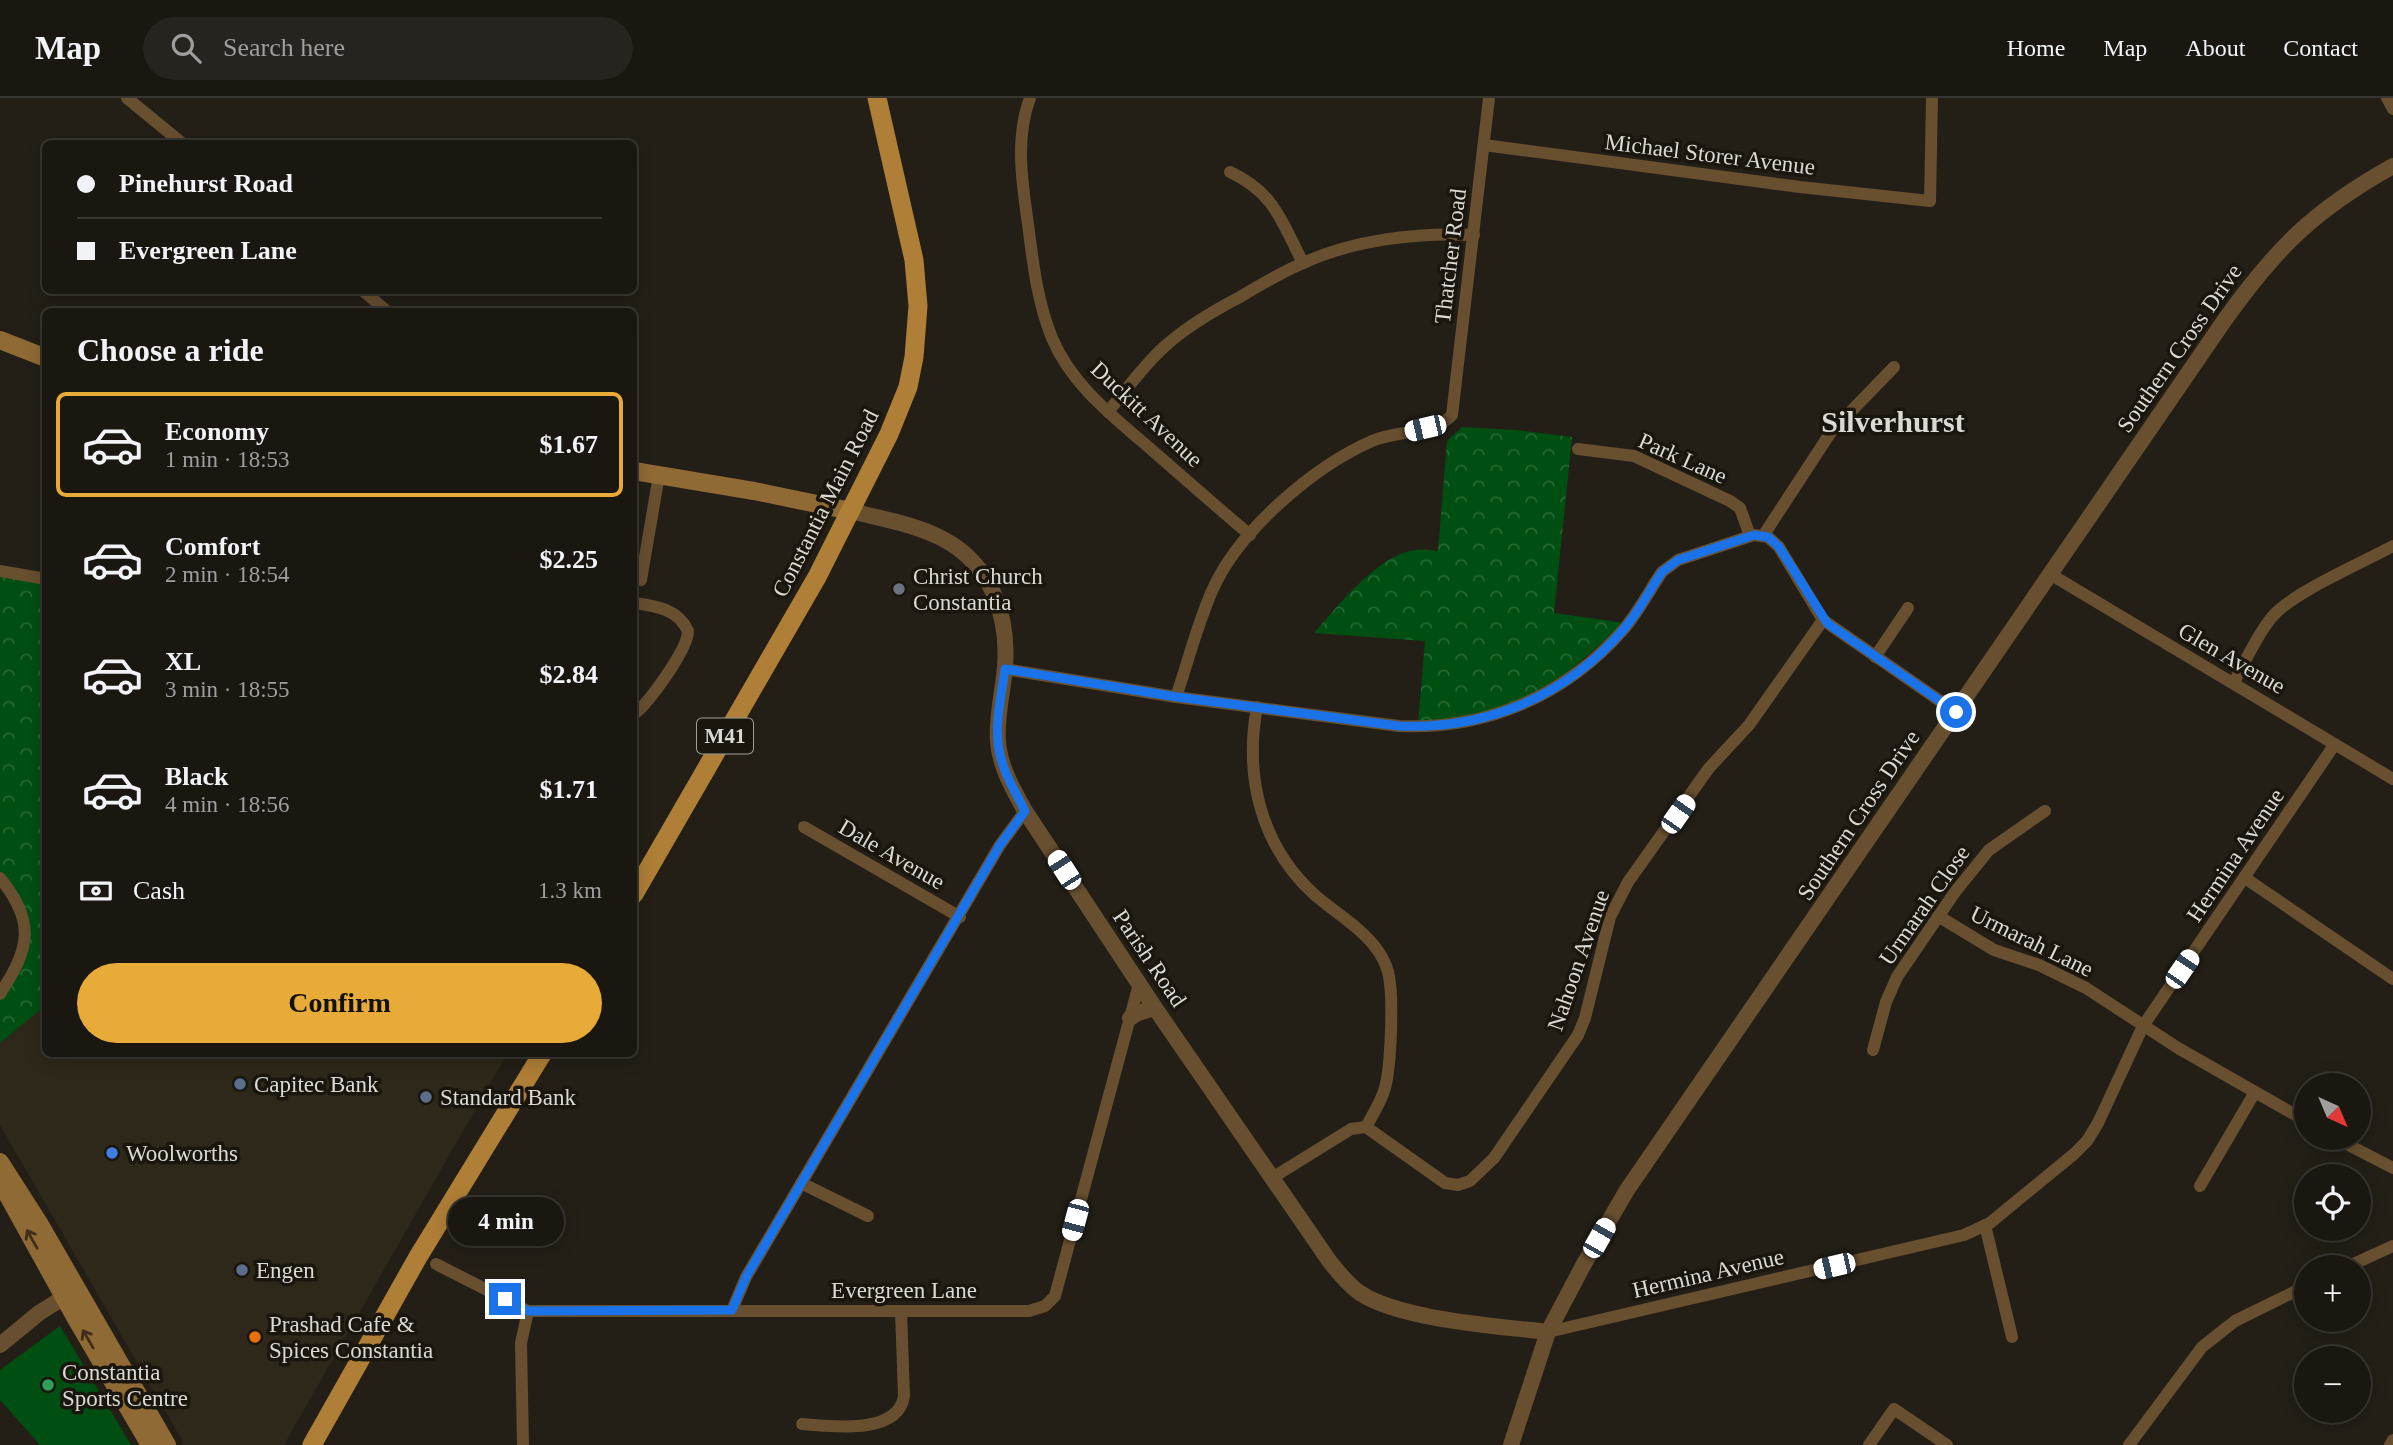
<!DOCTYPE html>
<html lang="en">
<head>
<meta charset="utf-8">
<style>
  :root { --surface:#1a1711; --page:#27241f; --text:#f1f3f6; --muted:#9f9f9f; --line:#383631; --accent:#e9ab38 }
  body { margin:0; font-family:"Times New Roman",serif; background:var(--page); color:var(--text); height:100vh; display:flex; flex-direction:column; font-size:26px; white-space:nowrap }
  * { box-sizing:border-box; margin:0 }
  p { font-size:23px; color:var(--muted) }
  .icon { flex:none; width:38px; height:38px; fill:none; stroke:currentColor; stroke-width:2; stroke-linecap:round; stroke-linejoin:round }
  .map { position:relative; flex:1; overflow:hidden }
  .panel { position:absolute; left:42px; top:210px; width:595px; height:749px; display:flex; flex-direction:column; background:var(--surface); border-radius:10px; box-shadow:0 4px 18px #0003,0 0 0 2px var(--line) }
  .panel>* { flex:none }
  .hud { position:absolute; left:42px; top:42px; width:595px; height:154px; border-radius:10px; box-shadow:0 4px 18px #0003,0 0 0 2px var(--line); display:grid; align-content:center; height:154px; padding:0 35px; background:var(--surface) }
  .needle { width:46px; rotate:136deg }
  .controls { position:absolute; left:2294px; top:975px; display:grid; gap:14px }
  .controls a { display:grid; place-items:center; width:77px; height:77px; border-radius:50%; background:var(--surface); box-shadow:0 4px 18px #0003,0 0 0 2px var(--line); font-size:35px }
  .end { position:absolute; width:32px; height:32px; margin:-16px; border:9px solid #1a73e8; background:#fff; box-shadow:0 0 0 4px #fff }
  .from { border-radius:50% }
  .bubble { position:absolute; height:49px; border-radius:24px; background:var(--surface); box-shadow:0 4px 18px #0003,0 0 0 2px var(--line); font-size:23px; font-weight:700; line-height:49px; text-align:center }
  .car { position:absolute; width:21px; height:42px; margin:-21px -10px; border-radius:9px; box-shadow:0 0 5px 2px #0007; background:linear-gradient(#fff 24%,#345 0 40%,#fff 0 76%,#345 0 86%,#fff 0) }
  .hud b { display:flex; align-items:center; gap:24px; height:66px; font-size:26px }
  .hud b+b { border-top:2px solid var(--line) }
  .hud i { width:18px; height:18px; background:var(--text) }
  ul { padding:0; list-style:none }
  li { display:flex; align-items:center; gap:21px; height:105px; margin:0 14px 10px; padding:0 21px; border:4px solid transparent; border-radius:10px }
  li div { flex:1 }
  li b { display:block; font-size:26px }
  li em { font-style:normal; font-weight:700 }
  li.active { border-color:var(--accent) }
  li>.icon { width:63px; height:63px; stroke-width:1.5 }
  h2 { padding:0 35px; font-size:32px; line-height:84px }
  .pay { display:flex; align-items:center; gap:18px; height:77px; padding:0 35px; font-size:26px }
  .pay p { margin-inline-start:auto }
  .cta { display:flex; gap:14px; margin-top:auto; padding:14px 35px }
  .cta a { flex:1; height:80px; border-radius:42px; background:var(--accent); color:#111; font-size:28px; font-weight:700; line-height:80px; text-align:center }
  header { display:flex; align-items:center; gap:42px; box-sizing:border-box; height:98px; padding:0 35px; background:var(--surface); border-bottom:2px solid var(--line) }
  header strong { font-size:33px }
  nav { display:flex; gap:38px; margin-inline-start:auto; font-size:24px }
  .search { width:490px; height:63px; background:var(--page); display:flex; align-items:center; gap:18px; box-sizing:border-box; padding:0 24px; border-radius:38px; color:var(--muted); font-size:26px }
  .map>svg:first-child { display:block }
  .built { fill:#2e281a }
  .forest { fill:url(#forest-crowns) }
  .garden { fill:#004f12 }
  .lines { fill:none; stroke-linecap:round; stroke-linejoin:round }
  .minor { stroke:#674f30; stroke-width:12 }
  .tertiary { stroke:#674f30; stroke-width:16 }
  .secondary { stroke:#906a35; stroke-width:18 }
  .primary { stroke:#af7e37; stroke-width:19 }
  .oneway { stroke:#3d2f1a }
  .route { stroke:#1a73e8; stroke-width:9 }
  .worship-dot { fill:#6b7280; stroke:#1a160e; stroke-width:2.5 }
  .service-dot { fill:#5c6f8a; stroke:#1a160e; stroke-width:2.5 }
  .shop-dot { fill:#3f7fe0; stroke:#1a160e; stroke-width:2.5 }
  .food-dot { fill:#e8710a; stroke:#1a160e; stroke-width:2.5 }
  .leisure-dot { fill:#2e9e5b; stroke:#1a160e; stroke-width:2.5 }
  .labels { text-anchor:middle; stroke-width:7; stroke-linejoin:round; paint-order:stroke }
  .shield { fill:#1a160e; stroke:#a19e98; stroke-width:2 }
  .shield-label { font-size:21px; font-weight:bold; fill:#dbd9d3 }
  .street-label { font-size:23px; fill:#dbd9d3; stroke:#1a160e }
  .poi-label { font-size:23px; fill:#dbd9d3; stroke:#1a160e; text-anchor:start }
  .district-label { font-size:30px; font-weight:bold; fill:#dbd9d3; stroke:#1a160e }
</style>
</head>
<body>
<header>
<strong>Map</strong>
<div class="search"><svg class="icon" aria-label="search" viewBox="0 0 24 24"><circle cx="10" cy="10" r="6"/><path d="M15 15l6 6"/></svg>Search here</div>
<nav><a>Home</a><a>Map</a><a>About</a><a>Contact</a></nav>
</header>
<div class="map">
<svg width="2393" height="1347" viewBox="0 0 2393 1347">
  <defs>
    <pattern id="forest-crowns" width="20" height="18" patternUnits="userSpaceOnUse" patternTransform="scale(1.75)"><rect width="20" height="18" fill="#004f12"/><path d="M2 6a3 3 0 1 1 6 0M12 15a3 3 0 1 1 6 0" fill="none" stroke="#256834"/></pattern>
  </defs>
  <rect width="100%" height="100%" fill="#231f17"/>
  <polygon class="built" points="45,908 46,956 507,956 284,1347 182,1347 183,1344 0,1027 0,945"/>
  <g class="forest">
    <path d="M1462,329L1516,332L1572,339L1554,515L1625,525L1547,592L1476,619L1418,626L1425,543L1314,535C1338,508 1378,456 1416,452C1423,451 1431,452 1438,453L1447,343Z"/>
    <polygon points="0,477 46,484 45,908 0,945 0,893 10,877 24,829 0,784"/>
  </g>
  <polygon class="garden" points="60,1228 131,1347 40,1347 0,1302 0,1272"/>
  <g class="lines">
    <g class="minor">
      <polyline points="127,0 183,46"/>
      <path d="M1030,0C1015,40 1022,85 1028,126C1033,165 1037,203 1052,240C1072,288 1115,320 1153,353C1185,381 1217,409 1250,437"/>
      <polyline points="2387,0 2393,11"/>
      <polyline points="1484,47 1800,89 1930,103 1932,0"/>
      <path d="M1230,74C1274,94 1282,124 1303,165"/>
      <polyline points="362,192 388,214"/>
      <path d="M1108,314C1126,292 1143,268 1164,249C1186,229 1213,213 1240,199C1260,187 1280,175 1301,166C1352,142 1418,134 1474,137"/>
      <polyline points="1578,351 1634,358 1730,403 1740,410 1750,438"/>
      <polyline points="1763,438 1831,334 1894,269"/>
      <polyline points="0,473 46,481"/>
      <polyline points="2050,476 2393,681"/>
      <polyline points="641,482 659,377"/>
      <path d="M634,505C656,508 678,511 688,533C688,551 649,605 634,616"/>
      <polyline points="1875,559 1908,510"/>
      <path d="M1005,571L1176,599L1399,628C1486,632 1565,598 1623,532C1638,515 1649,493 1662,474L1678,462L1754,437L1768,439L1779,449L1823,522L1956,614"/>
      <path d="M2234,584C2246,563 2256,538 2272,519C2293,494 2362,465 2393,448"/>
      <path d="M1176,599C1188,564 1197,527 1212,493C1238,433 1313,369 1372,343C1396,332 1434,337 1452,317L1489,0"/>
      <path d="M1257,609C1244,679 1261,749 1316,798C1336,815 1360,829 1376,850C1381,857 1386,865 1388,874C1394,897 1391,967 1385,990C1381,1004 1373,1016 1366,1029"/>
      <polyline points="804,729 960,819"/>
      <path d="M0,780C36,824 30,850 0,896"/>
      <polyline points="2245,780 2393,881"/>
      <polyline points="1938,818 1994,852 2039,867 2086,890 2178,950 2306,1023"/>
      <polyline points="1873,952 1886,904 1897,879 1955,794 1989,752 2045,713"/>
      <polyline points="1366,1029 1445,1085 1458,1087 1470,1083 1494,1060 1578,937 1585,920 1610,819 1628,784 1709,670 1749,627 1823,522"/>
      <polyline points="2335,1040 2393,1070"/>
      <polyline points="1272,1080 1351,1031 1366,1029"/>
      <polyline points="801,1085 868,1118"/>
      <polyline points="2200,1088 2255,994"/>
      <polyline points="1985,1127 2012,1239"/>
      <polyline points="436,1166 528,1213 1029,1213 1045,1208 1055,1198 1139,886"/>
      <polyline points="2347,1169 2393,1148"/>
      <polyline points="732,1212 746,1179 1000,747 1025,713"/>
      <polyline points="1548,1234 1964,1137 1990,1125 2074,1056 2087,1043 2098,1025 2143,928 2335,646"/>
      <path d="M802,1326C830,1328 898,1338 904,1298L901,1213"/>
      <polyline points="523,1347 521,1245 528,1213"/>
      <polyline points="1869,1347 1894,1311 1947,1347"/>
      <polyline points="2129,1347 2202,1249 2235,1223 2306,1188"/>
      <polyline points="2390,1347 2393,1342"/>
    </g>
    <g class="tertiary">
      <path d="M851,413C882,421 915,426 943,441C991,466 1009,518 1005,569C1003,594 996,619 998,644C1000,669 1013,691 1025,713L1155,910L1330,1164C1339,1175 1348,1187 1360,1195C1401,1222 1498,1228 1548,1234"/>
      <polyline points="1130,920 1138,915 1155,910"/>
      <polyline points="0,1247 39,1215 74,1193"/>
      <path d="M1511,1347L1548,1234L1585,1164L1627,1092L2224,223C2276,150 2314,112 2393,68"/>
    </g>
    <g class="secondary">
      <polyline points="0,242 46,260"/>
      <polyline points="634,373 754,393 851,413"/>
      <polyline points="0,1064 39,1125 167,1347"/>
      <polyline points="0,1083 75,1219 150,1347"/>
    </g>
    <g class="primary">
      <polyline points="634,796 817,479 889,336 908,289 914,259 918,208 914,162 877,0"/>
      <polyline points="312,1347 418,1159 542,956"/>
    </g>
  </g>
  <defs><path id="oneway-shaft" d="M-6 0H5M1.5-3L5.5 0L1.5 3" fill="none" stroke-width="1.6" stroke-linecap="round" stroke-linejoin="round" transform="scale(1.75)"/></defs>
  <g class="oneway">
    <use href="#oneway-shaft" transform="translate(32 1141) rotate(-119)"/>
    <use href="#oneway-shaft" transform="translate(88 1241) rotate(-120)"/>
  </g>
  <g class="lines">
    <path class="route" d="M505,1201L528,1213L732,1212L746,1179L1000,747L1025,713C1017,697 1007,681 1002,664C992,634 1001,601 1005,571L1177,599L1399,628C1486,632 1566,598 1623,532C1638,515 1649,493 1662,474L1678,462L1754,437L1768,439L1779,449L1827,525L1956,614"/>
  </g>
  <circle class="worship-dot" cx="899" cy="491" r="7"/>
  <g class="service-dot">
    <circle cx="240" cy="986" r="7"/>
    <circle cx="426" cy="999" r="7"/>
    <circle cx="242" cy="1172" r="7"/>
  </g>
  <circle class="shop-dot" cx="112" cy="1055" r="7"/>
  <circle class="food-dot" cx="255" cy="1239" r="7"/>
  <circle class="leisure-dot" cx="48" cy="1287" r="7"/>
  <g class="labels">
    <rect class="shield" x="697" y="620.5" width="56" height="35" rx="5"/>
    <g class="shield-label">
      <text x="725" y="645">M41</text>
    </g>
    <g class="street-label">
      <text transform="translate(1710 56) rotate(7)" y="8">Michael Storer Avenue</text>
      <text transform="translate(1450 158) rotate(-83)" y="8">Thatcher Road</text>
      <text transform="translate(2179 250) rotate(-55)" y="8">Southern Cross Drive</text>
      <text transform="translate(1147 316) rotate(43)" y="8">Duckitt Avenue</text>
      <text transform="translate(1683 360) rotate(24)" y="8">Park Lane</text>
      <text transform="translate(825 405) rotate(-63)" y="8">Constantia Main Road</text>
      <text transform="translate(2232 560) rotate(30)" y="8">Glen Avenue</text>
      <text transform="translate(1858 717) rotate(-56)" y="8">Southern Cross Drive</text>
      <text transform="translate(892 756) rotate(30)" y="8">Dale Avenue</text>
      <text transform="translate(2235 757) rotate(-56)" y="8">Hermina Avenue</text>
      <text transform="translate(1924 807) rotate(-55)" y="8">Urmarah Close</text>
      <text transform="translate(2032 843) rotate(26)" y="8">Urmarah Lane</text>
      <text transform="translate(1150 860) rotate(56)" y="8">Parish Road</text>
      <text transform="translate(1578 862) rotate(-71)" y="8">Nahoon Avenue</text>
      <text transform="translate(1708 1175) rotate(-13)" y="8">Hermina Avenue</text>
      <text x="904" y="1200">Evergreen Lane</text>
    </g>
    <g class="poi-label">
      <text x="913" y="486">Christ Church<tspan x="913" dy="26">Constantia</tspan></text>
      <text x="254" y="994">Capitec Bank</text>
      <text x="440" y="1007">Standard Bank</text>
      <text x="126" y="1063">Woolworths</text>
      <text x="256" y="1180">Engen</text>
      <text x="269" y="1234">Prashad Cafe &amp;<tspan x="269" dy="26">Spices Constantia</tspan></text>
      <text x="62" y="1282">Constantia<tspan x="62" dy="26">Sports Centre</tspan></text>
    </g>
    <g class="district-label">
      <text x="1893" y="334">Silverhurst</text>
    </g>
  </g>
</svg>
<div class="controls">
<a><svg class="needle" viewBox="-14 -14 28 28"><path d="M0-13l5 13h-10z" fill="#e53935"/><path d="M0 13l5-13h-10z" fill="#9f9f9f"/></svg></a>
<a><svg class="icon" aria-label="locate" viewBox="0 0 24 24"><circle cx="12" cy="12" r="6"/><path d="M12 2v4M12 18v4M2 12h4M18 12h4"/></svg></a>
<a>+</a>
<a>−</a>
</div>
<i class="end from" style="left:1956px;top:614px"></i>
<i class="end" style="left:505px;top:1201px"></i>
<div class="bubble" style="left:448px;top:1099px;width:116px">4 min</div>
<i class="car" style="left:1425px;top:330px;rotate:257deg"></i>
<i class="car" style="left:1678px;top:716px;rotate:35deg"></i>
<i class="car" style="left:1064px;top:772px;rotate:327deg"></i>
<i class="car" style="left:2182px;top:871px;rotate:34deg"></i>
<i class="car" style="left:1075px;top:1122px;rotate:195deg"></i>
<i class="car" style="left:1599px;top:1140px;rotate:30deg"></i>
<i class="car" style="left:1834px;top:1168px;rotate:257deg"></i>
<div class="hud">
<b><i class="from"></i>Pinehurst Road</b>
<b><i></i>Evergreen Lane</b>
</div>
<section class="panel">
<h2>Choose a ride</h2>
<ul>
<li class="active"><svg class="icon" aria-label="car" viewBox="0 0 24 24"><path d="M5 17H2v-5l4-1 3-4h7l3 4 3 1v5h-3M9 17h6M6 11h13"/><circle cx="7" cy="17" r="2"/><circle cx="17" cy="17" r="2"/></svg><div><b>Economy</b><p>1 min · 18:53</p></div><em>$1.67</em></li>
<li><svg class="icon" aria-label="car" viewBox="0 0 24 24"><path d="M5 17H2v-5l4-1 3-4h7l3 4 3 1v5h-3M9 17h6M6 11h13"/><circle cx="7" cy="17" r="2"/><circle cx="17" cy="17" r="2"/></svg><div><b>Comfort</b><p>2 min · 18:54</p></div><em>$2.25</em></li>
<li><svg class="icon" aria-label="car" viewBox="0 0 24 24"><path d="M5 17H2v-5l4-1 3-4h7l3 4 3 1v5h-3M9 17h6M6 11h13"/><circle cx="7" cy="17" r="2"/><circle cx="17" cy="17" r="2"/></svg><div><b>XL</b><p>3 min · 18:55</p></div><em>$2.84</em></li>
<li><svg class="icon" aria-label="car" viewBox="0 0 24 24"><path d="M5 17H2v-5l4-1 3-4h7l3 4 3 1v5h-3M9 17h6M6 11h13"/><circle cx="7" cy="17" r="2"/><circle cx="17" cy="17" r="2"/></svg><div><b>Black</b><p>4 min · 18:56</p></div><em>$1.71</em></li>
</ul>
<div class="pay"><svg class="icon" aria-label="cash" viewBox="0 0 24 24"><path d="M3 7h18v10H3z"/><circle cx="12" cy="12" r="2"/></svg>Cash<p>1.3 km</p></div>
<div class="cta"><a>Confirm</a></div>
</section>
</div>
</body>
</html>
